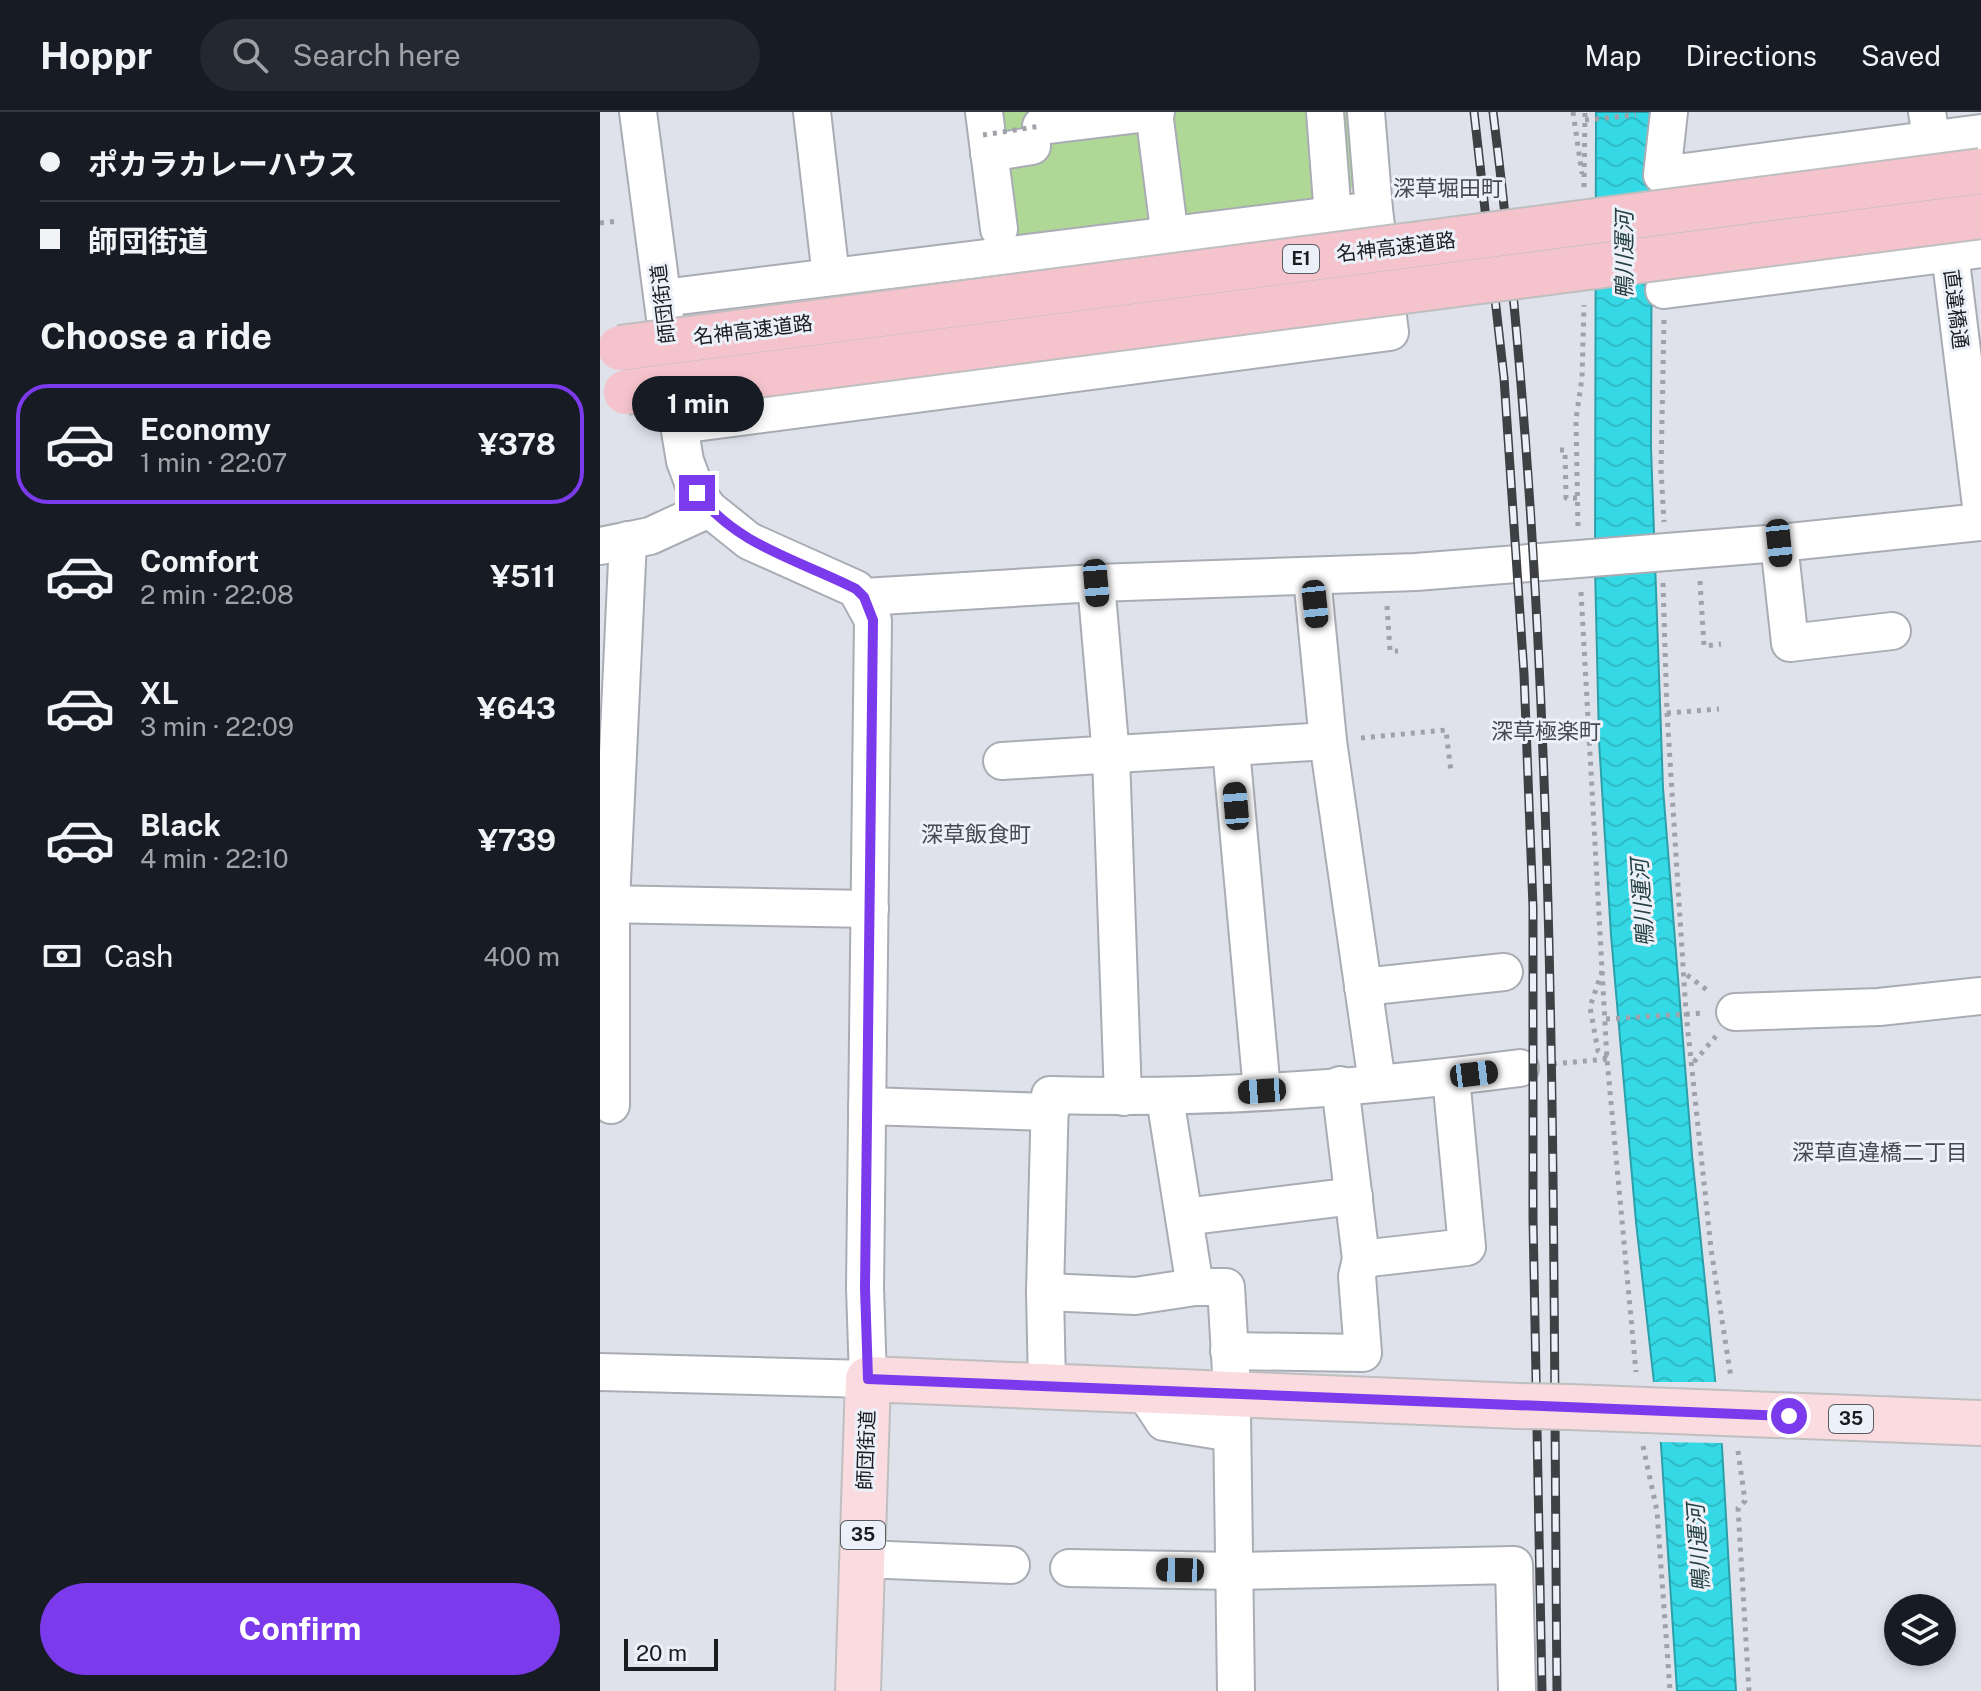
<!DOCTYPE html>
<html lang="en">
<head>
<meta charset="utf-8">
<style>
  :root { --surface:#171b24; --page:#242831; --text:#f1f3f6; --muted:#9ea1a6; --line:#363941; --accent:#7c3aed }
  body { margin:0; font-family:"Public Sans","Noto Sans JP",sans-serif; background:var(--page); color:var(--text); height:100vh; display:flex; flex-direction:column; font-size:30px; white-space:nowrap }
  * { box-sizing:border-box; margin:0 }
  p { font-size:26px; color:var(--muted) }
  .icon { flex:none; width:44px; height:44px; fill:none; stroke:currentColor; stroke-width:2; stroke-linecap:round; stroke-linejoin:round }
  .map { position:relative; flex:1; overflow:hidden }
  .sheet { display:flex; flex-direction:column; background:var(--surface); width:600px }
  .sheet>* { flex:none }
  .guide { display:grid; align-content:center; height:176px; padding:0 40px; background:var(--surface) }
  .controls { position:absolute; left:1284px; top:1482px; display:grid; gap:16px }
  .controls a { display:grid; place-items:center; width:72px; height:72px; border-radius:50%; background:var(--surface); box-shadow:0 4px 12px #0003; font-size:40px }
  .scale { position:absolute; left:24px; bottom:20px; width:94px; box-sizing:border-box; padding-left:8px; border:4px solid #1b1c1f; border-top:0; font-size:22px; line-height:28px; white-space:nowrap; color:#1b1c1f; -webkit-text-stroke:6px #ecf0f9; paint-order:stroke }
  .end { position:absolute; width:36px; height:36px; margin:-18px; border:10px solid #7c3aed; background:#fff; box-shadow:0 0 0 4px #fff }
  .from { border-radius:50% }
  .bubble { position:absolute; height:56px; border-radius:28px; background:var(--surface); box-shadow:0 4px 12px #0003; font-size:26px; font-weight:700; line-height:56px; text-align:center }
  .car { position:absolute; width:24px; height:48px; margin:-24px -12px; border-radius:10px; box-shadow:0 0 6px 2px #0007; background:linear-gradient(#222 24%,#8ab4d8 0 40%,#222 0 76%,#8ab4d8 0 86%,#222 0) }
  .guide b { display:flex; align-items:center; gap:28px; height:76px; font-size:30px }
  .guide b+b { border-top:2px solid var(--line) }
  .guide i { width:20px; height:20px; background:var(--text) }
  ul { padding:0; list-style:none }
  li { display:flex; align-items:center; gap:24px; height:120px; margin:0 16px 12px; padding:0 24px; border:4px solid transparent; border-radius:32px }
  li div { flex:1 }
  li b { display:block; font-size:30px }
  li em { font-style:normal; font-weight:700 }
  li.on { border-color:var(--accent) }
  li>.icon { width:72px; height:72px; stroke-width:1.5 }
  h2 { padding:0 40px; font-size:36px; line-height:96px }
  .pay { display:flex; align-items:center; gap:20px; height:88px; padding:0 40px; font-size:30px }
  .pay p { margin-inline-start:auto }
  .button { display:flex; gap:16px; margin-top:auto; padding:16px 40px }
  .button a { flex:1; height:92px; border-radius:48px; background:var(--accent); color:#fff; font-size:32px; font-weight:700; line-height:92px; text-align:center }
  header { display:flex; align-items:center; gap:48px; box-sizing:border-box; height:112px; padding:0 40px; background:var(--surface); border-bottom:2px solid var(--line) }
  header strong { font-size:38px }
  nav { display:flex; gap:44px; margin-inline-start:auto; font-size:28px }
  .search { width:560px; height:72px; background:var(--page); display:flex; align-items:center; gap:20px; box-sizing:border-box; padding:0 28px; border-radius:44px; color:var(--muted); font-size:30px }
  main { display:flex; flex:1; min-height:0 }
  .map>svg:first-child { display:block }
  .green { fill:#afd795 }
  .water { fill:url(#water-waves); stroke:#2ca0aa; stroke-width:2 }
  .pier { fill:#dfe2eb }
  .lines { fill:none; stroke-linecap:round; stroke-linejoin:round }
  .minor-casing { stroke:#a9acb4; stroke-width:40 }
  .major-casing { stroke:#bfbfc0; stroke-width:48 }
  .path { stroke:#a0a2a9; stroke-width:5; stroke-dasharray:4 6; stroke-linecap:butt }
  .minor { stroke:#fff; stroke-width:36 }
  .major { stroke:#f9dbe0; stroke-width:44 }
  .rail-casing { stroke:#3f4044; stroke-width:9 }
  .rail { stroke:#ecf0f9; stroke-width:6; stroke-dasharray:18; stroke-linecap:butt }
  .major-bridge-casing { stroke:#bfbfc0; stroke-width:48; stroke-linecap:butt }
  .highway-bridge-casing { stroke:#bfbfc0; stroke-width:48; stroke-linecap:butt }
  .path-bridge { stroke:#a0a2a9; stroke-width:5; stroke-dasharray:4 6; stroke-linecap:butt }
  .major-bridge { stroke:#f9dbe0; stroke-width:44 }
  .highway-bridge { stroke:#f5c3cc; stroke-width:44 }
  .route { stroke:#7c3aed; stroke-width:10 }
  .labels { text-anchor:middle; stroke-width:6; stroke-linejoin:round; paint-order:stroke }
  .shield { fill:#ecf0f9; stroke:#5a5c60; stroke-width:2 }
  .shield-label { font-size:18px; font-weight:bold; fill:#1b1c1f }
  .street-label { font-size:20px; fill:#1b1c1f; stroke:#ecf0f9 }
  .neighbourhood-label { font-size:22px; fill:#474951; stroke:#ecf0f9 }
  .water-label { font-size:22px; font-style:italic; fill:#274143; stroke:#ecf0f9 }
</style>
</head>
<body>
<header>
<strong>Hoppr</strong>
<div class="search"><svg class="icon" aria-label="search" viewBox="0 0 24 24"><circle cx="10" cy="10" r="6"/><path d="M15 15l6 6"/></svg>Search here</div>
<nav><a>Map</a><a>Directions</a><a>Saved</a></nav>
</header>
<main>
<section class="sheet">
<div class="guide">
<b><i class="from"></i>ポカラカレーハウス</b>
<b><i></i>師団街道</b>
</div>
<h2>Choose a ride</h2>
<ul>
<li class="on"><svg class="icon" aria-label="car" viewBox="0 0 24 24"><path d="M5 17H2v-5l4-1 3-4h7l3 4 3 1v5h-3M9 17h6M6 11h13"/><circle cx="7" cy="17" r="2"/><circle cx="17" cy="17" r="2"/></svg><div><b>Economy</b><p>1 min · 22:07</p></div><em>¥378</em></li>
<li><svg class="icon" aria-label="car" viewBox="0 0 24 24"><path d="M5 17H2v-5l4-1 3-4h7l3 4 3 1v5h-3M9 17h6M6 11h13"/><circle cx="7" cy="17" r="2"/><circle cx="17" cy="17" r="2"/></svg><div><b>Comfort</b><p>2 min · 22:08</p></div><em>¥511</em></li>
<li><svg class="icon" aria-label="car" viewBox="0 0 24 24"><path d="M5 17H2v-5l4-1 3-4h7l3 4 3 1v5h-3M9 17h6M6 11h13"/><circle cx="7" cy="17" r="2"/><circle cx="17" cy="17" r="2"/></svg><div><b>XL</b><p>3 min · 22:09</p></div><em>¥643</em></li>
<li><svg class="icon" aria-label="car" viewBox="0 0 24 24"><path d="M5 17H2v-5l4-1 3-4h7l3 4 3 1v5h-3M9 17h6M6 11h13"/><circle cx="7" cy="17" r="2"/><circle cx="17" cy="17" r="2"/></svg><div><b>Black</b><p>4 min · 22:10</p></div><em>¥739</em></li>
</ul>
<div class="pay"><svg class="icon" aria-label="cash" viewBox="0 0 24 24"><path d="M3 7h18v10H3z"/><circle cx="12" cy="12" r="2"/></svg>Cash<p>400 m</p></div>
<div class="button"><a>Confirm</a></div>
</section>
<div class="map">
<svg width="1381" height="1579" viewBox="0 0 1381 1579">
  <defs>
    <pattern id="water-waves" width="16" height="10" patternUnits="userSpaceOnUse" patternTransform="scale(2)"><rect width="16" height="10" fill="#34d9e5"/><path d="M0 5q4-4 8 0t8 0" fill="none" stroke="#2dbac4"/></pattern>
  </defs>
  <rect width="100%" height="100%" fill="#dfe2eb"/>
  <polygon class="green" points="386,0 747,0 755,72 744,85 417,127 415,102"/>
  <polygon class="water" points="996,0 1052,0 1051,336 1063,676 1092,1043 1122,1335 1136,1579 1077,1579 1061,1333 1036,1110 1011,823 999,629 995,455"/>
  <polygon class="pier" points="1050,1270 1117,1270 1124,1331 1057,1330"/>
  <g class="lines">
    <g class="minor-casing">
      <g id="minor">
        <polyline points="212,0 231,165"/>
        <polyline points="384,0 399,117"/>
        <polyline points="554,0 568,110"/>
        <polyline points="725,0 732,91"/>
        <polyline points="1069,0 1062,63 1381,21"/>
        <polyline points="1327,0 1350,141 1381,394"/>
        <polyline points="441,14 556,0"/>
        <polyline points="389,41 432,34"/>
        <polyline points="1064,178 1381,137"/>
        <polyline points="63,186 774,98 766,0"/>
        <polyline points="79,313 790,220 774,98"/>
        <polyline points="1179,431 1190,531 1292,519"/>
        <polyline points="0,434 50,424 109,397"/>
        <polyline points="712,465 728,629 777,971"/>
        <polyline points="496,471 511,644 523,985"/>
        <polyline points="264,485 496,471 816,460 1179,431 1381,410"/>
        <polyline points="631,637 662,979"/>
        <polyline points="402,649 728,629"/>
        <polyline points="0,792 270,797"/>
        <polyline points="763,875 904,860"/>
        <polyline points="1135,900 1279,895 1381,884"/>
        <polyline points="565,986 595,1175"/>
        <polyline points="11,993 11,791 28,428"/>
        <polyline points="267,994 450,1000"/>
        <polyline points="584,1105 754,1084"/>
        <polyline points="761,1147 867,1135 851,965"/>
        <polyline points="445,1180 535,1184 595,1175 626,1175 631,1260"/>
        <polyline points="629,1239 763,1241 757,1164 761,1147 740,973"/>
        <polyline points="0,1260 268,1267 265,1176 273,508 256,477 149,429 109,397 97,381 85,349 79,313 38,0"/>
        <path d="M447,1274L445,1180L450,983C606,988 765,976 920,956"/>
        <polyline points="543,1278 564,1310 632,1321"/>
        <polyline points="632,1303 636,1579"/>
        <polyline points="263,1447 411,1453"/>
        <polyline points="469,1456 636,1459 914,1453 917,1579"/>
      </g>
    </g>
    <g class="major-casing">
      <g id="major">
        <polyline points="970,1295 1381,1311"/>
        <polyline points="258,1579 268,1267 919,1294"/>
      </g>
    </g>
    <g class="path">
      <polyline points="973,0 982,62"/>
      <polyline points="985,8 1036,3"/>
      <polyline points="984,75 985,0"/>
      <polyline points="0,111 18,109"/>
      <polyline points="1064,208 1061,358 1064,410"/>
      <polyline points="960,338 965,338 966,386 978,386"/>
      <polyline points="978,414 976,307 982,266 984,193"/>
      <polyline points="1100,469 1104,534 1121,532"/>
      <polyline points="1063,471 1067,601 1086,901 1111,1137 1131,1266"/>
      <polyline points="981,480 1007,947 1036,1260"/>
      <polyline points="787,494 790,539 798,539"/>
      <polyline points="1067,601 1119,597"/>
      <polyline points="761,626 846,618 851,660"/>
      <polyline points="1002,859 990,895 998,939 1007,946"/>
      <polyline points="1087,863 1111,881"/>
      <polyline points="1006,907 1105,901"/>
      <polyline points="1094,950 1116,924"/>
      <polyline points="953,952 1007,947"/>
      <polyline points="1043,1334 1057,1399 1070,1579"/>
      <polyline points="1138,1339 1145,1389 1138,1396 1149,1579"/>
    </g>
    <use href="#minor" class="minor"/>
    <use href="#major" class="major"/>
    <g class="rail-casing">
      <g id="rail">
        <polyline points="874,0 904,266 924,562 933,795 933,1107 942,1579"/>
        <path d="M893,0C959,524 952,1052 957,1579"/>
      </g>
    </g>
    <use href="#rail" class="rail"/>
    <g class="major-bridge-casing">
      <polyline id="major-bridge" points="919,1294 970,1295"/>
    </g>
    <g class="highway-bridge-casing">
      <g id="highway-bridge">
        <polyline points="20,236 1381,59"/>
        <polyline points="26,280 1381,104"/>
      </g>
    </g>
    <polyline class="path-bridge" points="383,23 441,14"/>
    <use href="#major-bridge" class="major-bridge"/>
    <use href="#highway-bridge" class="highway-bridge"/>
  </g>
  <g class="lines">
    <path class="route" d="M97,381C137,434 199,448 256,477L264,485L273,508L265,1176L268,1267L1189,1304"/>
  </g>
  <g class="labels">
    <g class="shield">
      <rect x="683" y="133" width="36" height="28" rx="6"/>
      <rect x="1229" y="1293" width="44" height="28" rx="6"/>
      <rect x="241" y="1409" width="44" height="28" rx="6"/>
    </g>
    <g class="shield-label">
      <text x="701" y="153">E1</text>
      <text x="1251" y="1313">35</text>
      <text x="263" y="1429">35</text>
    </g>
    <g class="street-label">
      <text transform="translate(796 135) rotate(-7)" y="7">名神高速道路</text>
      <text transform="translate(63 192) rotate(-97)" y="7">師団街道</text>
      <text transform="translate(1356 197) rotate(83)" y="7">直違橋通</text>
      <text transform="translate(153 218) rotate(-7)" y="7">名神高速道路</text>
      <text transform="translate(266 1338) rotate(-88)" y="7">師団街道</text>
    </g>
    <g class="neighbourhood-label">
      <text x="848" y="84">深草堀田町</text>
      <text x="946" y="627">深草極楽町</text>
      <text x="376" y="730">深草飯食町</text>
      <text x="1280" y="1048">深草直違橋二丁目</text>
    </g>
    <g class="water-label">
      <text transform="translate(1024 143) rotate(-90)" y="8">鴨川運河</text>
      <text transform="translate(1042 791) rotate(-94)" y="8">鴨川運河</text>
      <text transform="translate(1098 1436) rotate(-94)" y="8">鴨川運河</text>
    </g>
  </g>
</svg>
<div class="controls">
<a><svg class="icon" aria-label="layers" viewBox="0 0 24 24"><path d="M12 4l9 5-9 5-9-5zM3 14l9 5 9-5"/></svg></a>
</div>
<div class="scale">20 m</div>
<i class="end from" style="left:1189px;top:1304px"></i>
<i class="end" style="left:97px;top:381px"></i>
<div class="bubble" style="left:32px;top:264px;width:132px">1 min</div>
<i class="car" style="left:1179px;top:431px;rotate:174deg"></i>
<i class="car" style="left:496px;top:471px;rotate:175deg"></i>
<i class="car" style="left:715px;top:492px;rotate:174deg"></i>
<i class="car" style="left:636px;top:694px;rotate:355deg"></i>
<i class="car" style="left:874px;top:962px;rotate:83deg"></i>
<i class="car" style="left:662px;top:979px;rotate:266deg"></i>
<i class="car" style="left:580px;top:1458px;rotate:271deg"></i>
</div>
</main>
</body>
</html>
